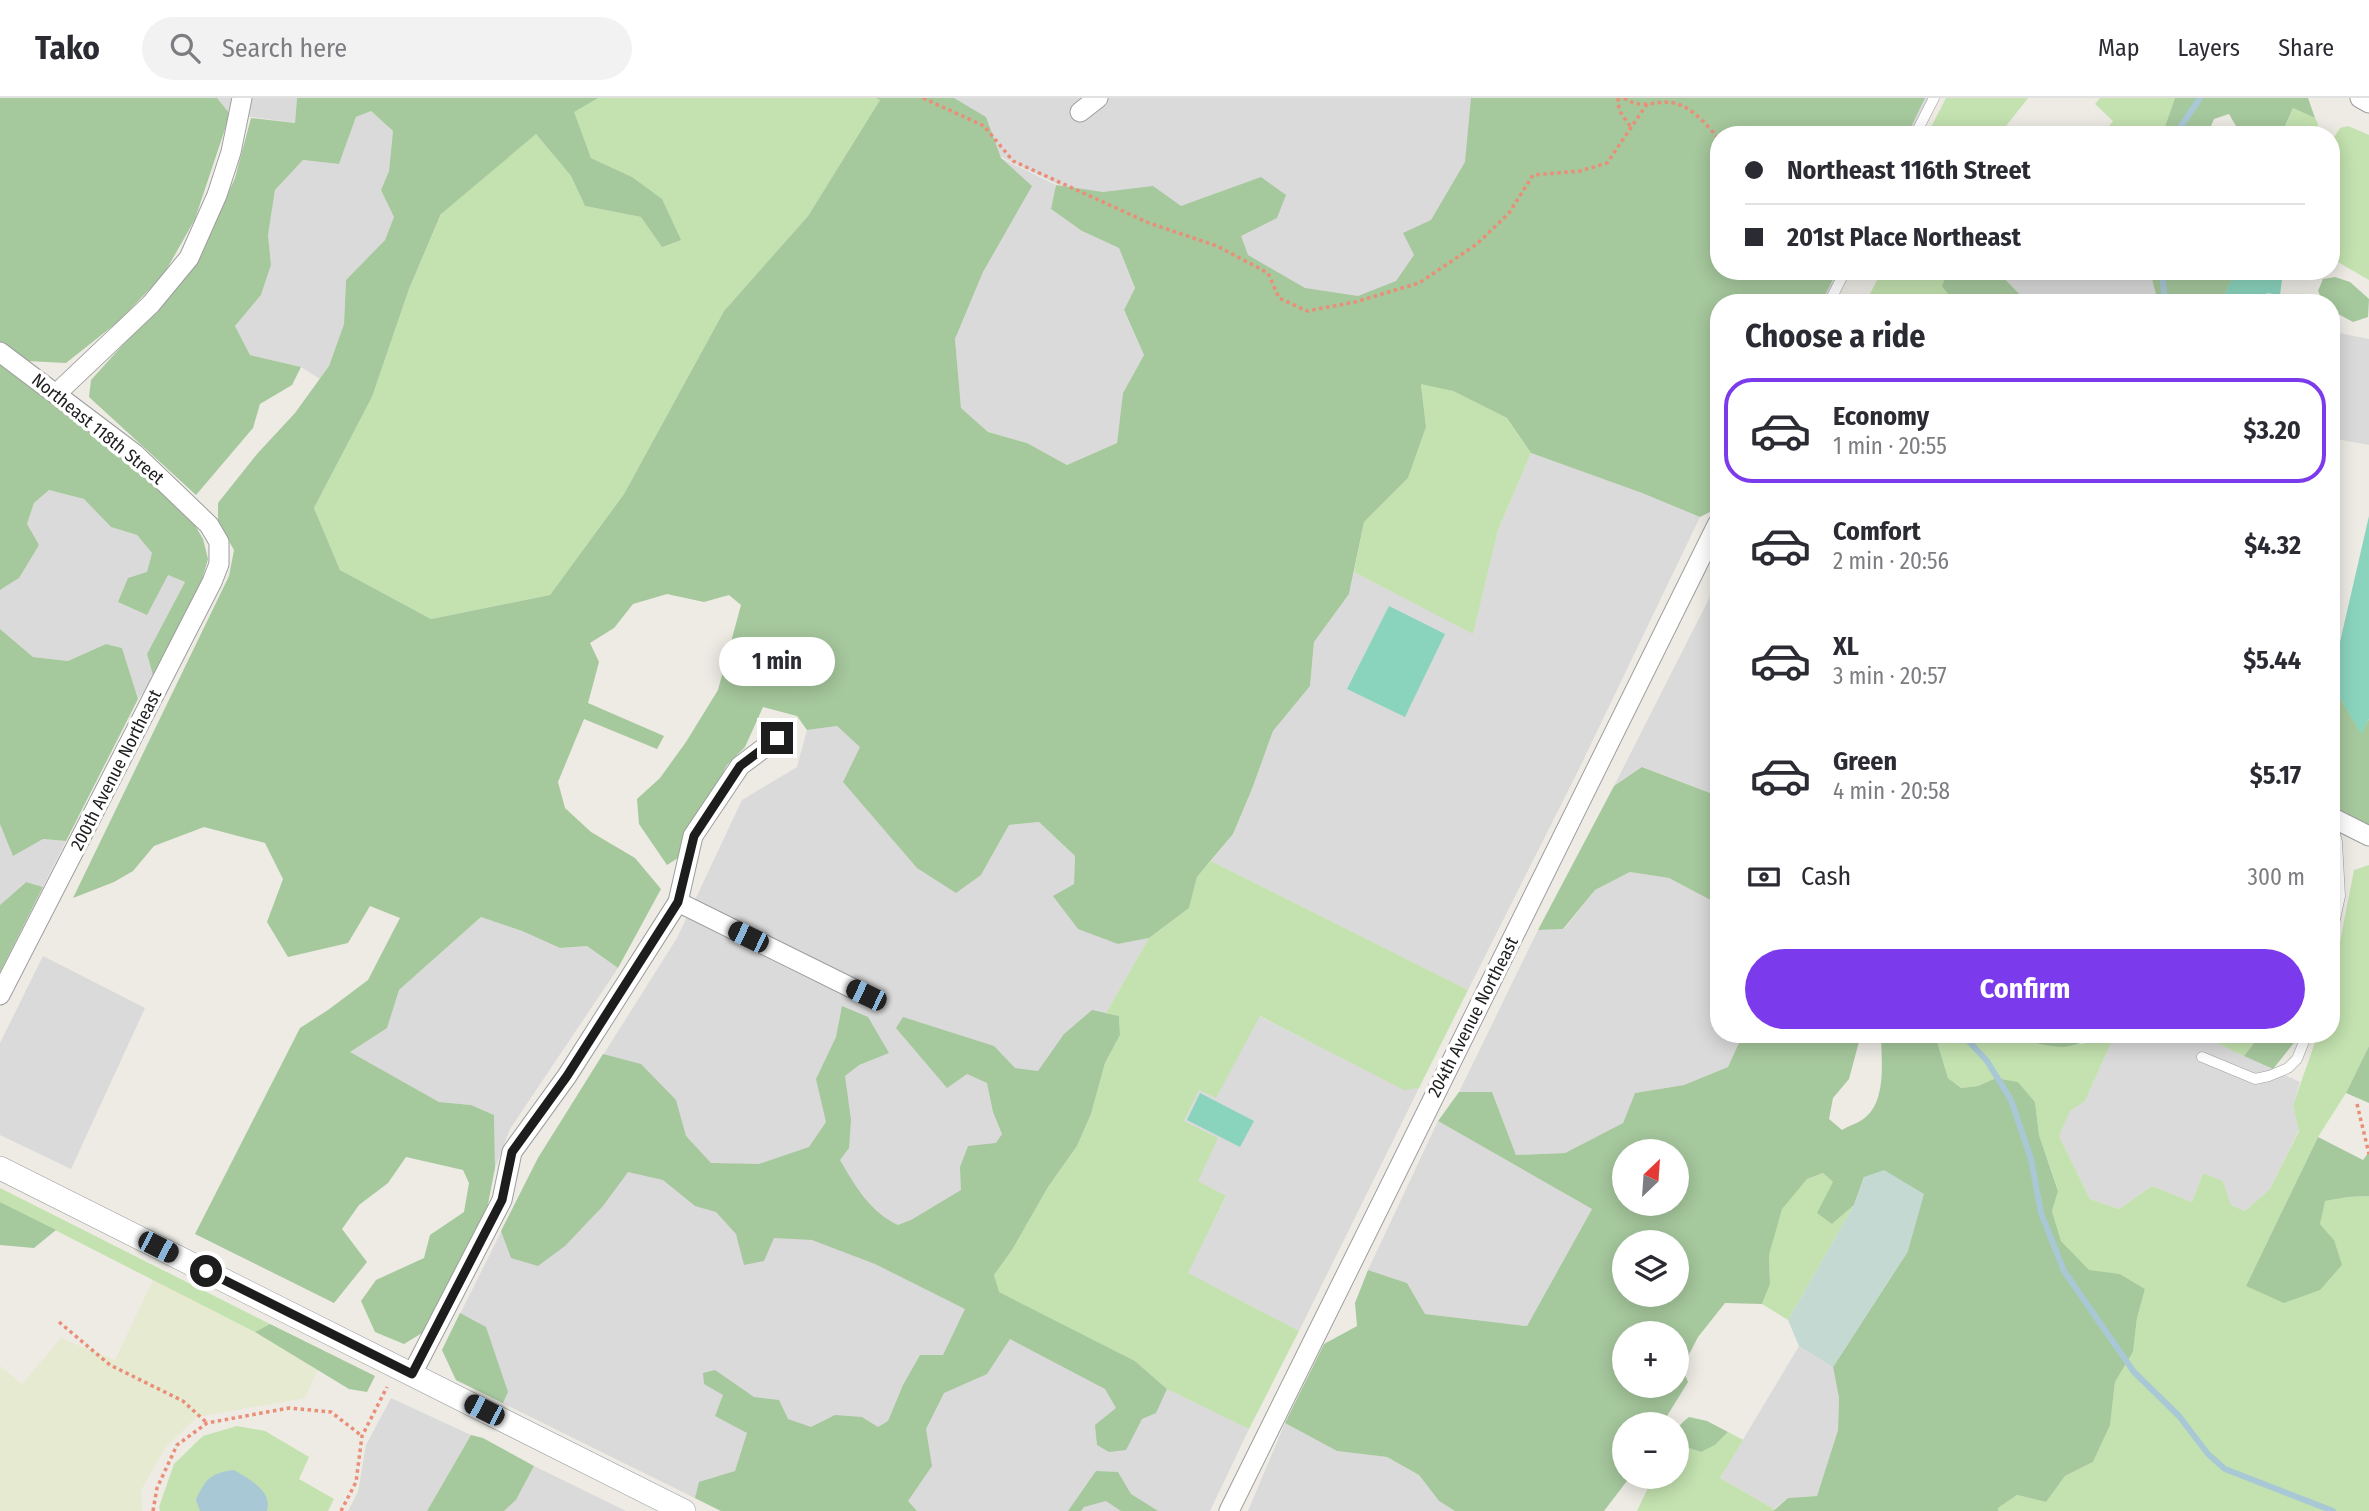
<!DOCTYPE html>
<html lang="en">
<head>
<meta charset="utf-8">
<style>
  :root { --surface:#fff; --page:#f2f2f3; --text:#2b2b33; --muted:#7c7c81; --line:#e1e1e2; --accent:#7c3aed }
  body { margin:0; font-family:"Fira Sans Condensed",sans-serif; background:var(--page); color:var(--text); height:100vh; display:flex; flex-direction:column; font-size:26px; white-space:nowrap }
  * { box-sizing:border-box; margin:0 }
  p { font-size:23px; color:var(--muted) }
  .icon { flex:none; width:38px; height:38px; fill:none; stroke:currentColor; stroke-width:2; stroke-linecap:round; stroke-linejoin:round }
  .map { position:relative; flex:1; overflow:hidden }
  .sheet { position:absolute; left:1710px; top:196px; width:630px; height:749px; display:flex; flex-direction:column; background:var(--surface); border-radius:28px; box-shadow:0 4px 18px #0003 }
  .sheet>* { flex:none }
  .guide { position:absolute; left:1710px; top:28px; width:630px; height:154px; border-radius:28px; box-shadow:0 4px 18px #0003; display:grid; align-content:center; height:154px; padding:0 35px; background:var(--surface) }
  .needle { width:46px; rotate:25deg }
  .fabs { position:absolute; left:1612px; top:1041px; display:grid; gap:14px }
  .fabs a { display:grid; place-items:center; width:77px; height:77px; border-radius:50%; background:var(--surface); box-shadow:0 4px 18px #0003; font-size:35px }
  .end { position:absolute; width:32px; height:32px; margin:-16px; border:9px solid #1d1d1d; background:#fff; box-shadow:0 0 0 4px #fff }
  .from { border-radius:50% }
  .bubble { position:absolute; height:49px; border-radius:24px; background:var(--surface); box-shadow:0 4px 18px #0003; font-size:23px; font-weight:700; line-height:49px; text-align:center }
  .car { position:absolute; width:21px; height:42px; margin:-21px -10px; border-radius:9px; box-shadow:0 0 5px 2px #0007; background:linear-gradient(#222 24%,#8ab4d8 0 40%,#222 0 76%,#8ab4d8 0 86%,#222 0) }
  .guide b { display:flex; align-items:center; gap:24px; height:66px; font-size:26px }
  .guide b+b { border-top:2px solid var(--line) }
  .guide i { width:18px; height:18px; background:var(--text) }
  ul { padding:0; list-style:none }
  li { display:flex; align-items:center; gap:21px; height:105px; margin:0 14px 10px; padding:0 21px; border:4px solid transparent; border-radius:28px }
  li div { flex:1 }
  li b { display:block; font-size:26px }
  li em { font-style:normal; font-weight:700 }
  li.selected { border-color:var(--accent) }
  li>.icon { width:63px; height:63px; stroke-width:1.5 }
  h2 { padding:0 35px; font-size:32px; line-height:84px }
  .pay { display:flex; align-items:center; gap:18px; height:77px; padding:0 35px; font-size:26px }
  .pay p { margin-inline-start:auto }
  .action { display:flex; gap:14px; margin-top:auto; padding:14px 35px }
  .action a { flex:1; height:80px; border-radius:42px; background:var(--accent); color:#fff; font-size:28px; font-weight:700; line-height:80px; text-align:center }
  header { display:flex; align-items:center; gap:42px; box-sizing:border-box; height:98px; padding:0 35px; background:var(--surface); border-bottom:2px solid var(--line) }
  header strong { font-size:33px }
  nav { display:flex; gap:38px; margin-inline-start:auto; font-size:24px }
  .search { width:490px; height:63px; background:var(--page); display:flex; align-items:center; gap:18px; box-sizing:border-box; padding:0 24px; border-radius:38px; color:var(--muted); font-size:26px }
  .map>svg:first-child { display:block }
  .residential { fill:#dbdada }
  .farmland { fill:#e6ead1 }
  .grass { fill:#c3e2af }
  .forest { fill:#a6c89d; fill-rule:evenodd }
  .wetland { fill:#c3d9d1 }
  .pitch { fill:#8ad4be }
  .water { fill:#a9c8d6 }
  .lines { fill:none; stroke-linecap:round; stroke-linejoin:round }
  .stream { stroke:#a9c8d6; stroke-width:6 }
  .service-casing { stroke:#9e9e9e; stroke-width:11 }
  .minor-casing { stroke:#9e9e9e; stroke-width:21 }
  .tertiary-casing { stroke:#9e9e9e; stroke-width:24 }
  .path { stroke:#ea8e78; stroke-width:3.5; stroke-dasharray:3.5 3.5; stroke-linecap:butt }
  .service { stroke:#fff; stroke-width:10 }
  .minor { stroke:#fff; stroke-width:19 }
  .tertiary { stroke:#fff; stroke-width:23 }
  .route { stroke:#1d1d1d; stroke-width:9 }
  .labels { text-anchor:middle; stroke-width:7; stroke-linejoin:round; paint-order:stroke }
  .street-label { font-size:18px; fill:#1d1d1d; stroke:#fff }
</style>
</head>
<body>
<header>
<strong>Tako</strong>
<div class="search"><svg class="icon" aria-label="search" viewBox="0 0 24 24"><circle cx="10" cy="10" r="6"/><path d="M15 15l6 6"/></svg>Search here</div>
<nav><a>Map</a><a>Layers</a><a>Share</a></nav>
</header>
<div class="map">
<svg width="2369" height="1413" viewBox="0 0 2369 1413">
  <rect width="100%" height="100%" fill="#edebe4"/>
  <g class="residential">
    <polygon points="217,0 297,0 295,25 230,16"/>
    <polygon points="880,0 1930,0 1911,37 1718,37 1718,173 1840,173 1823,205 1718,205 1718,401 1430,267"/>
    <polygon points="371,13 393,33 389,73 381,92 395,119 385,142 346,182 344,226 329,268 320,281 301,269 250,257 235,228 261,197 271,167 268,137 275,92 303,62 339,66 356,19"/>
    <polygon points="1001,60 1056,87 1051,111 1082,133 1119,150 1135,190 1124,213 1144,257 1123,295 1117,345 1067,367 1027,345 988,334 961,311 955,241 983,174 1002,138"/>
    <polygon points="1997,173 2150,173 2158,205 2028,205"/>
    <polygon points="2334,234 2369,241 2369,347 2331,340 2331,249"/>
    <polygon points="1531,355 1642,395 1700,419 1579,671 1468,892 1211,763 1233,736 1252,691 1273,633 1310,588 1314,544 1349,496 1354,474 1473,535 1498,432"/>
    <polygon points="49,392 84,401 111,429 137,437 152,455 147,474 168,477 185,484 147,556 154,581 138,601 122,550 106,546 68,563 33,559 0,531 0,492 19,480 27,426 34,405"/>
    <polygon points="1718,483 1718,698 1643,669 1614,688"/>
    <polygon points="837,628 861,649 981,777 1009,727 1039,724 1075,758 1074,786 1118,846 1149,840 953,1182 1249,1331 1210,1413 721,1413 456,1282 442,1252 538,1060 677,840 742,702 797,669 807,632"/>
    <polygon points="0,726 13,757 43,741 66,743 43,789 25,784 0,807"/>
    <polygon points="1630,774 1669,780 1718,806 1718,936 1743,936 1728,969 1684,987 1635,995 1623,1025 1565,1055 1516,1057 1492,994 1459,994 1538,832 1564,831 1595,792"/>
    <polygon points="481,819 522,833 560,850 587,848 618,870 510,1031 495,1070 494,1017 471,1007 439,1004 349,954 386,930 399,892"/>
    <polygon points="43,858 145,910 71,1071 0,1037 0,945"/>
    <polygon points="1259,918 1404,991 1419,990 1299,1233 1187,1175 1226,1099 1198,1083 1184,1023 1199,991 1216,999"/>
    <polygon points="2115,936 2198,936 2300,984 2293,1007 2299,1032 2270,1091 2245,1113 2231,1107 2223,1083 2203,1075 2192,1104 2152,1088 2119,1111 2090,1101 2059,1038 2070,1012 2085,1003"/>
    <polygon points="1438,1023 1592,1111 1527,1228 1425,1216 1407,1185 1368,1172"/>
    <polygon points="1799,1248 1833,1269 1839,1300 1838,1332 1817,1398 1788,1400 1774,1411 1720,1380"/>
    <polygon points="391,1300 471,1337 427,1413 348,1413 358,1394 366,1347"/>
    <polygon points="1285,1325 1337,1353 1387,1359 1419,1377 1439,1403 1455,1413 1248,1413"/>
    <polygon points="534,1368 626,1413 504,1413 516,1402"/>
  </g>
  <polygon class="farmland" points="153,1182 255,1234 318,1271 305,1300 197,1319 166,1349 141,1392 142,1413 0,1413 0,1268 22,1286 61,1240 115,1262"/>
  <g class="grass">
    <polygon points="598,0 875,0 880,2 808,118 724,213 624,396 550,497 431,521 340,472 314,410 372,299 409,191 444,110 536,36 571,78 585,108 641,119 632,79 591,60 573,14"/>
    <polygon points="1946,0 2028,0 1999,37 1927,37"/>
    <polygon points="2100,0 2175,0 2162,37 2102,37 2113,23 2095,6"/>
    <polygon points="2293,10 2315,20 2318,26 2315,37 2284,37 2284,30"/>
    <polygon points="2348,28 2369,37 2369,182 2331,160 2331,44 2340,30"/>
    <polygon points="1882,173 1948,173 1943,188 1955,205 1865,205"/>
    <polygon points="1421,285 1453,293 1507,320 1531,355 1498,432 1473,536 1354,474 1364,424 1408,380 1426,329"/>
    <polygon points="1211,763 1468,892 1419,990 1404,992 1260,918 1216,1000 1199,992 1184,1023 1218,1040 1198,1083 1226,1098 1188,1175 1299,1233 1249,1331 1167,1291 1135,1263 998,1194 994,1177 1012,1152 1048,1089 1077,1048 1091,1016 1105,965 1120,937 1119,918 1106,915 1149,840 1189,810 1197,779"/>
    <polygon points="2369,767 2369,948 2346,995 2318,1039 2246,1188 2334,1142 2320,1126 2324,1103 2348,1099 2369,1098 2369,1413 1998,1413 1998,1410 2017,1397 2046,1404 2065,1378 2093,1364 2110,1326 2115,1284 2133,1254 2137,1220 2145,1191 2120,1176 2089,1173 2061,1143 2052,1113 2058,1092 2039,1037 2035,1004 2018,984 1996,980 1978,988 1961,990 1948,980 1936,940 1933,936 2017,936 2018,939 2083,946 2092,936 2115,936 2085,1003 2070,1013 2059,1038 2090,1101 2119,1111 2152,1088 2192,1104 2203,1075 2223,1083 2231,1107 2245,1113 2270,1091 2299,1033 2293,1007 2318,936 2331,936 2331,890 2354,772"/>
    <polygon points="2198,936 2261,936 2244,958"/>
    <polygon points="1823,1075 1833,1084 1832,1126 1854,1107 1788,1222 1762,1206 1770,1186 1769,1157 1781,1111 1807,1081"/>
    <polygon points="0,1090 270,1226 255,1234 0,1104"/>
    <polygon points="237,1328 265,1333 309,1359 299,1381 334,1401 328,1413 160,1413 159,1409 174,1366 203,1338"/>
    <polygon points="1728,1334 1743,1342 1720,1380 1774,1411 1773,1413 1637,1413 1653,1379 1676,1379 1677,1346 1701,1354 1715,1347"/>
  </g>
  <g class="forest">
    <polygon points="0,0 217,0 230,16 195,121 164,176 119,223 66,265 27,263 0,244"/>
    <polygon points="297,0 598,0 574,14 591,60 632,79 662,101 681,142 662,149 641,119 585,108 571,78 536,36 441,116 409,191 372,299 314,410 340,472 431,521 550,497 624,396 724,213 808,118 880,2 875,0 954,0 986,19 1001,60 1032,88 983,174 955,241 961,310 988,334 1027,345 1067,367 1117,345 1123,295 1144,257 1124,212 1135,190 1119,150 1082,133 1051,111 1056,87 1103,94 1153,88 1181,108 1261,79 1286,97 1277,120 1241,138 1248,157 1305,190 1358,198 1396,183 1414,157 1403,135 1431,122 1465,64 1471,0 1925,0 1907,37 1718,37 1718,173 1837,173 1821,205 1718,205 1718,407 1716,411 1700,419 1642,395 1531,355 1507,320 1453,293 1421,286 1426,329 1408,380 1364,424 1349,496 1314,544 1310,588 1273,633 1252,691 1233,736 1197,779 1189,810 1149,840 1118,846 1078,831 1053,798 1074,786 1075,758 1039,724 1009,727 981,777 956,795 917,770 843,684 860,649 837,628 807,632 797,618 763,609 745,649 727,667 678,760 667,767 639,726 637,701 660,680 686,644 718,592 741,507 729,497 704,504 667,496 633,506 614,530 590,545 599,564 588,605 664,638 657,651 584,621 558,684 565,710 591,734 635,760 661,791 618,870 587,848 560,850 522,833 481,819 399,892 387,930 350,954 439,1004 471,1007 494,1017 495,1070 486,1116 422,1235 404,1246 375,1234 361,1203 376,1182 424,1160 430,1137 464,1114 469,1085 463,1072 406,1059 388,1085 359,1107 342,1131 367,1164 334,1205 195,1136 300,930 328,912 368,882 400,820 370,808 348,845 288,859 267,824 283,781 265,745 204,729 154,748 133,773 114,784 73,800 229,478 234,452 218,424 218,405 257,356 295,315 329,268 344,226 346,182 385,142 394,119 381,92 389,73 393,33 371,13 356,19 339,66 303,62 275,92 268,137 271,167 261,197 235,228 250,257 301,269 292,287 260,306 253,330 196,397 89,299 91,282 196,166 235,80 251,20 295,25"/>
    <polygon points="2175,0 2308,0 2315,20 2293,10 2284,30 2284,37 2237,37 2236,28 2229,16 2214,21 2207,37 2162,37"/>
    <polygon points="1948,173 1997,173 2028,205 1955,205 1942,188"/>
    <polygon points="2150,173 2233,173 2233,180 2220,205 2158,205"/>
    <polygon points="2335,179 2350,184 2369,201 2368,219 2353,224 2331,212 2331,205 2324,205 2318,193 2323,181"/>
    <polygon points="0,267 104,342 186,412 203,441 208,461 199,492 154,581 147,556 185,484 168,477 147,517 118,504 128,480 147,474 152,455 137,437 111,429 84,401 49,392 34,405 27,426 39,447 19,480 0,492"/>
    <polygon points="0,531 33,559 68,563 106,546 122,550 138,601 66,743 43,741 13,758 0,726"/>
    <polygon points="2331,594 2338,596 2361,635 2369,621 2369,727 2331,708"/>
    <polygon points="1642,669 1718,698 1718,806 1669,780 1630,774 1595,792 1563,831 1538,832 1614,688"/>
    <polygon points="26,784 43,789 0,874 0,807"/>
    <path d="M842,908L868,919L889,955L859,967L845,978L851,1022L849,1050L840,1062C855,1088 870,1114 898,1127L911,1122L961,1092L960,1069L968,1048L996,1045L1002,1036L993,1014L987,985L967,976L947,990L896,930L903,919L994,948L1015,970L1038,973L1064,936L1092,912L1119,918L1120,937L1105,965L1091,1016L1077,1048L1048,1089L1012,1152L994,1177L999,1194L1135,1263L1167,1291L1156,1315L1142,1321L1126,1352L1109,1354L1097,1347L1095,1327L1116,1310L1105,1291L1010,1241L987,1276L944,1295L926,1331L932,1368L908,1403L917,1413H721L695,1400L699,1384L735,1373L747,1335L715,1318L723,1297L704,1286L703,1275L715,1272L754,1299L779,1302L788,1321L811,1329L835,1317L862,1319L878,1329L888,1323L903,1287L920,1257H943L965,1211L875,1166L812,1142L774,1140L764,1163L744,1167L736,1136L716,1114L695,1108L663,1082L628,1074L603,1108L565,1148L538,1168L511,1160L501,1133L538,1060L603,956L641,966L676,1002L686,1038L711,1065L759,1066L809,1049L826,1024L816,981L836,939Z"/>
    <path d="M1743,936H1861L1849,981L1833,1000L1829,1021L1842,1032C1848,1028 1856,1026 1862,1022C1888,1005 1881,961 1881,936H1933L1936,940L1948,980L1961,990L1978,988L1996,980L2018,984L2035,1004L2039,1037L2058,1093L2052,1113L2061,1143L2089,1172L2120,1176L2145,1191L2137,1220L2133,1254L2115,1284L2110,1327L2093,1364L2065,1378L2046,1404L2017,1397L1998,1410V1413H1773L1788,1400L1817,1398L1838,1332L1839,1300L1833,1269L1908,1153L1864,1079L1854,1107L1832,1126L1817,1115L1833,1084L1823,1075L1807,1081L1782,1111L1769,1157L1770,1186L1762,1206L1725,1205L1698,1239L1682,1270L1688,1284L1662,1326H1624V1379H1630L1604,1413H1455L1439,1403L1419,1377L1387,1359L1337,1353L1285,1325L1324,1246L1357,1228L1355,1205L1368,1172L1407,1185L1425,1216L1527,1228L1592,1111L1438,1023L1459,994H1492L1516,1057L1565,1055L1623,1025L1635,995L1684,987L1728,969ZM1624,1054H1676V1106H1624ZM1624,1144H1676V1197H1624ZM1624,1236H1676V1288H1624Z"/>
    <path d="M2017,936H2092C2072,957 2042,948 2018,939Z"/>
    <polygon points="2261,936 2301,936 2273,971 2244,958"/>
    <polygon points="2369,948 2369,1005 2346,995"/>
    <polygon points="2318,1039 2363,1062 2369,1054 2369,1098 2348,1099 2325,1103 2320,1126 2334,1142 2342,1167 2320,1192 2284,1205 2246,1188"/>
    <polygon points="0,1104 56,1132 34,1150 0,1147"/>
    <polygon points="460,1215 486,1229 508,1294 503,1305 456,1282 442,1252"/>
    <polygon points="270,1226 375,1278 367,1294 349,1291 255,1234"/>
    <path d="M1689,1319L1707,1323L1728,1334L1715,1347L1701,1354L1677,1346C1676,1332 1678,1327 1689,1319Z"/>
    <polygon points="471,1337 483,1340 534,1368 516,1402 504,1413 427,1413"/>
    <polygon points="1096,1373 1118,1374 1131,1396 1158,1413 1121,1413 1106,1403 1084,1409 1081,1413 1068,1413"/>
  </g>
  <polygon class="wetland" points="1884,1072 1924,1096 1908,1153 1833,1269 1799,1248 1788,1222 1854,1107 1864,1079"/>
  <g class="pitch">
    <polygon points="2236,173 2283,173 2280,197 2267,195 2265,205 2220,205"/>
    <polygon points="2369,418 2369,621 2361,636 2338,596 2331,594 2331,583"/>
    <polygon points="1389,508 1445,536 1405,619 1347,591"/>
    <polygon points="1200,995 1254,1023 1240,1049 1187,1022"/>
  </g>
  <path class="water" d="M234,1372C249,1381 273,1393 267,1413H200L196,1402C205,1381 211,1375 234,1372Z"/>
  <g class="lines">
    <g class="stream">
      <polyline points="2175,37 2200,0"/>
      <polyline points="2162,173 2165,205"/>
      <polyline points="1962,936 1987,963 2011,1002 2031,1061 2041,1115 2064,1173 2134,1274 2179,1318 2208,1356 2225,1371 2333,1413"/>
    </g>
    <g class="service-casing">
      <g id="service">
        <polyline points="1915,37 1934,0"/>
        <polyline points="1829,205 1845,173"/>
        <polyline points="2331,840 2340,798 2337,744 2331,721"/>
        <polyline points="2202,959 2255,981 2269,978 2288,970 2297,961 2307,936"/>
      </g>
    </g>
    <g class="minor-casing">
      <g id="minor">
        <polyline points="2360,0 2369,5"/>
        <polyline points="1080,14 1098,0"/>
        <polyline points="0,254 135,356 209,427 219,444 219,466 212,484 0,897"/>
        <polyline points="56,296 151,206 189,160 217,97 231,54 242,0"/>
        <polyline points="2331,719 2369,738"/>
        <polyline points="678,804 866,897"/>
        <polyline points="412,1276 502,1102 512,1054 567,978 678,804 693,738 740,668 777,640"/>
        <polyline points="1229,1413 1718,425"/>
      </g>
    </g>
    <g class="tertiary-casing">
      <polyline id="tertiary" points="0,1070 684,1413"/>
    </g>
    <g class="path">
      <polyline points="923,0 984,28 1013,63 1149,125 1217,148 1268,175 1279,200 1307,213 1355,204 1419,185 1477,146 1509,115 1533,77 1580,73 1607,65 1647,6"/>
      <polyline points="1618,0 1619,12 1632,31"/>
      <path d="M1624,0C1643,13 1655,1 1674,5C1692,9 1707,27 1718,40"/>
      <polyline points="2357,1006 2369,1056"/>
      <polyline points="59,1224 110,1267 183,1303 207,1325"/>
      <polyline points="153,1413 157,1390 177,1347 207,1325 289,1310 331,1314 362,1338"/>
      <polyline points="341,1413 356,1384 362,1338 387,1289"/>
    </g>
    <use href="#service" class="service"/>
    <use href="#minor" class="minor"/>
    <use href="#tertiary" class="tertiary"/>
  </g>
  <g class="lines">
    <polyline class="route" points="206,1173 412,1276 502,1102 512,1054 567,978 678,804 694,738 740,668 777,640"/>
  </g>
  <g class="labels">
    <g class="street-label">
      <text transform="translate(98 331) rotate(39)" y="6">Northeast 118th Street</text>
      <text transform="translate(116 672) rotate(-63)" y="6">200th Avenue Northeast</text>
      <text transform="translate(1473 919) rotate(-63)" y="6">204th Avenue Northeast</text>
    </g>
  </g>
</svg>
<div class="fabs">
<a><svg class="needle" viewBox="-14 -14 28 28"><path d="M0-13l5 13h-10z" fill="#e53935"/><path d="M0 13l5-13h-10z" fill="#7c7c81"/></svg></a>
<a><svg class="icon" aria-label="layers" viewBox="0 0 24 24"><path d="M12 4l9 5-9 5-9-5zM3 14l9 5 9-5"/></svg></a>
<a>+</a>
<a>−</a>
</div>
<i class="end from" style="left:206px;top:1173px"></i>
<i class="end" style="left:777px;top:640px"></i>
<div class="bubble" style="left:719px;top:539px;width:116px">1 min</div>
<i class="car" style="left:748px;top:839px;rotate:296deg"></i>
<i class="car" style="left:866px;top:897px;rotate:296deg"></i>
<i class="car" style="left:158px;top:1149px;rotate:117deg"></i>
<i class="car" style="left:484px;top:1312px;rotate:297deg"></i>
<div class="guide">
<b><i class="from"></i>Northeast 116th Street</b>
<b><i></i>201st Place Northeast</b>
</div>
<section class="sheet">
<h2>Choose a ride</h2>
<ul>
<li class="selected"><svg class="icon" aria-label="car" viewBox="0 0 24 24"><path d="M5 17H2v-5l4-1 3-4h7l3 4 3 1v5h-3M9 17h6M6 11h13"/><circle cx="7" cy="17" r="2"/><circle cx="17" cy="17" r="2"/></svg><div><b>Economy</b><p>1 min · 20:55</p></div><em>$3.20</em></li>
<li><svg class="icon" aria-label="car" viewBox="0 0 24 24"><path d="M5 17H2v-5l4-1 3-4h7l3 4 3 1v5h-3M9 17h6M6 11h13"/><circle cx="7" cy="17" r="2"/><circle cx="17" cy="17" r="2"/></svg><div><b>Comfort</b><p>2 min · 20:56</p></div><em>$4.32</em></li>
<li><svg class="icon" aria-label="car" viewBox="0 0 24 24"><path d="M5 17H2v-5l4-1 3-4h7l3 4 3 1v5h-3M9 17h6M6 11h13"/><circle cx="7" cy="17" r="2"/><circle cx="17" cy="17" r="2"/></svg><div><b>XL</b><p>3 min · 20:57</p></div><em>$5.44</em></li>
<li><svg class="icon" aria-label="car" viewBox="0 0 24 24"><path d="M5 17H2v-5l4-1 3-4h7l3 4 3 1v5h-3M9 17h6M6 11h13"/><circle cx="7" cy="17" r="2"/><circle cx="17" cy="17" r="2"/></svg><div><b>Green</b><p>4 min · 20:58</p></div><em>$5.17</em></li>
</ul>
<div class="pay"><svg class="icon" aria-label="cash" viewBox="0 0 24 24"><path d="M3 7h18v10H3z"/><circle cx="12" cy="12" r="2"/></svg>Cash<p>300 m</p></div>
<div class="action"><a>Confirm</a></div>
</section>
</div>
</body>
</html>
